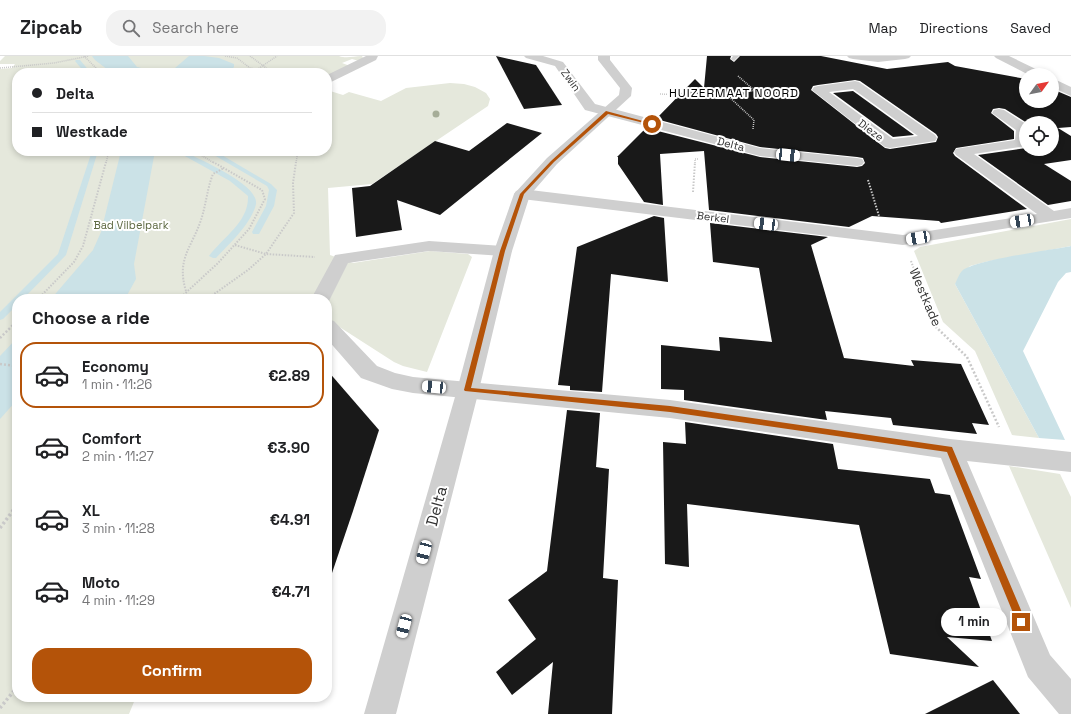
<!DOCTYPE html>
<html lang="en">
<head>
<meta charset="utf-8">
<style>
  :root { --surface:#fff; --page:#f2f2f2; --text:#202124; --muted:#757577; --line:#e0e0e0; --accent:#b45309 }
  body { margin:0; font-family:"Space Grotesk",sans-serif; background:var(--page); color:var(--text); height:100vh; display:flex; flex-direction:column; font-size:15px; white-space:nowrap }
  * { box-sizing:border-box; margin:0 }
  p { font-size:13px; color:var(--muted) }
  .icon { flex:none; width:22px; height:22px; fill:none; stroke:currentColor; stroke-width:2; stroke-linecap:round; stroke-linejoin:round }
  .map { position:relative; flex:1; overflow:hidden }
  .panel { position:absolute; left:12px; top:238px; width:320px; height:408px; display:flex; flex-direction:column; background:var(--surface); border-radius:16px; box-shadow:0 2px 6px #0003 }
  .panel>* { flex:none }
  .hud { position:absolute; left:12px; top:12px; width:320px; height:88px; border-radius:16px; box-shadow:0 2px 6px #0003; display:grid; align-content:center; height:88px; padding:0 20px; background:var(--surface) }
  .needle { width:26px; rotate:57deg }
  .buttons { position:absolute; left:1019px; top:12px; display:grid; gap:8px }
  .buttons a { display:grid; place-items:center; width:40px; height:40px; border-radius:50%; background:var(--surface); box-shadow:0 2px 6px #0003; font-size:20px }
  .end { position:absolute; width:18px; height:18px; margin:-9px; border:5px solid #b45309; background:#fff; box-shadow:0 0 0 2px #fff }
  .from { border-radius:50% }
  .bubble { position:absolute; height:28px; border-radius:14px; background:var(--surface); box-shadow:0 2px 6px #0003; font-size:13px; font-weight:700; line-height:28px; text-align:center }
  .car { position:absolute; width:12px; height:24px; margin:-12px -6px; border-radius:5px; box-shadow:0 0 3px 1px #0007; background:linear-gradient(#fff 24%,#345 0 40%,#fff 0 76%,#345 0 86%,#fff 0) }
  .hud b { display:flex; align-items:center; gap:14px; height:38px; font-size:15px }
  .hud b+b { border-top:1px solid var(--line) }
  .hud i { width:10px; height:10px; background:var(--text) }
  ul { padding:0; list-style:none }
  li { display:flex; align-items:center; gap:12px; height:66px; margin:0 8px 6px; padding:0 12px; border:2px solid transparent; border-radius:16px }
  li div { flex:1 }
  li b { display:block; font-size:15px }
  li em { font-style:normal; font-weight:700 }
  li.current { border-color:var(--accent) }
  li>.icon { width:36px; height:36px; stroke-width:1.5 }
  h2 { padding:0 20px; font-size:18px; line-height:48px }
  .cta { display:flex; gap:8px; margin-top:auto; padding:8px 20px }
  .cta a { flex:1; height:46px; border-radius:16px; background:var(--accent); color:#fff; font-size:16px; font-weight:700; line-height:46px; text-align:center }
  header { display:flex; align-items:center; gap:24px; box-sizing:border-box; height:56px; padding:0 20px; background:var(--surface); border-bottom:1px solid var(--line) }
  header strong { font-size:19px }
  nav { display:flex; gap:22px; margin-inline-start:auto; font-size:14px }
  .search { width:280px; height:36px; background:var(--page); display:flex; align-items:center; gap:10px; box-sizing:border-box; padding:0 14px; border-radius:16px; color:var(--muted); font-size:15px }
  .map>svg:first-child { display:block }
  .green { fill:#e5e8dc }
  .water { fill:#cbe2e7 }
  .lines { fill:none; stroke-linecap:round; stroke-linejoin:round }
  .stream { fill:#cbe2e7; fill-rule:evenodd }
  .building { fill:#191919; fill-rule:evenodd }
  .path-far3 { stroke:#c9c9c9; stroke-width:1.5; stroke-dasharray:1 1; stroke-linecap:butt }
  .path-far2 { stroke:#c9c9c9; stroke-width:2; stroke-dasharray:1.5 1.5; stroke-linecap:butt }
  .path-far1 { stroke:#c9c9c9; stroke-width:2.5; stroke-dasharray:2 2; stroke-linecap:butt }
  .path { stroke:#c9c9c9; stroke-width:3.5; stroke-dasharray:2.5 2.5; stroke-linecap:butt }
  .service { fill:#cfcfcf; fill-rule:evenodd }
  .minor { fill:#cfcfcf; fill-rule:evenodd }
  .tertiary { fill:#cfcfcf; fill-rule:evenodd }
  .tree { fill:#a6ad98 }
  .route { fill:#b45309 }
  .labels { text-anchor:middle; stroke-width:4; stroke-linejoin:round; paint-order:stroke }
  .far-street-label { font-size:11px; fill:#323232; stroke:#fff }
  .far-park-label { font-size:11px; fill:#5e6a43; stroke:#fff }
  .far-neighbourhood-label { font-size:12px; letter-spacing:1px; fill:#000; stroke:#fff }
  .street-label { font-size:13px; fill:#323232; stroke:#fff }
  .near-street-label { font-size:16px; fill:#323232; stroke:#fff }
</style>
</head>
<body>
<header>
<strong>Zipcab</strong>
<div class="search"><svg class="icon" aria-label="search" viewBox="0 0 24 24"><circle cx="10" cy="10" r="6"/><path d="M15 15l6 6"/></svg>Search here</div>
<nav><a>Map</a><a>Directions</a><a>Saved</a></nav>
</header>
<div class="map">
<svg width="1071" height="658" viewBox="0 0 1071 658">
  <rect width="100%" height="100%" fill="#fff"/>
  <g class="green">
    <path d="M5,0H339C347,3 353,0 362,0L363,2L359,5L352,3L342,7L350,10L327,21V17H17V95H327V34L343,39L349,36L381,45L406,32L450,27L464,28L475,31L486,37L490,43L488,50L372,128L328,132L330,199L353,207L430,195L468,198L472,201L427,316L403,310L394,306L327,263V243H17V641H136L129,658H0V13L12,12L15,8H0V5Z"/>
    <polygon points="1071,163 1071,190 985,206 970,210 955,228 1039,382 1012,379 975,295 943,266 914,195 920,191"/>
    <polygon points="1009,410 1060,418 1071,441 1071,552"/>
  </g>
  <g class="water">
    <polygon points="92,0 128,0 137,11 150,14 166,14 175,12 189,0 204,0 219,2 234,8 234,11 228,17 112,17 95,4"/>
    <polygon points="121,95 155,95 134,208 136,223 125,243 51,243 93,194 101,176"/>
    <path d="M1071,190V216L1066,217L1058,226L1023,295L1065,384L1039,382L955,228C957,224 959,218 962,215C973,204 1052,194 1071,190Z"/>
    <polygon points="17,282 17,344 0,363 0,300"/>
  </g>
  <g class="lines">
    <g class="stream">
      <polygon points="76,4 80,4 91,17 85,17 75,5"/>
      <polygon points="92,95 98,95 66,199 23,243 17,243 17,249 3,263 0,264 0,256 58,198"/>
      <polygon points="207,95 215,95 271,128 277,134 274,150 259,178 253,178 252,176 266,150 269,134 267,130"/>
      <path d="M183,97H187C203,105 259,129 256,148C252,167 229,188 216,202H213L209,200C223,181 249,166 248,140L230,125L183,99Z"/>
    </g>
  </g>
  <g class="building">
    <polygon points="496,0 536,9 562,49 524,53"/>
    <path d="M707,0H731L730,3L734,6L740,0H821L887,13L948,6L955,10L1026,23V45H1052V33L1071,41V71L1058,72L1071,80V104L1044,108L1071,125V145L1048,149L978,99L1026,92V93H1052V67H1027L1005,53L999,52L993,53L991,57L1014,75V83L956,92L953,97L955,100L1027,153L941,167L939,165L872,160L849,171L709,154L704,95L660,98L663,149L644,146L618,108V101H617L646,72L760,101L857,111L862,110L865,107L863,102L857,101L760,91L656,63L695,23L704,32ZM855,24L860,25L936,78L938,81L936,86L890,93L885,92L811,34L813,30L818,29Z"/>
    <polygon points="853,35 914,79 893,81 833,37"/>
    <polygon points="507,67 542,77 440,159 397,144 402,174 356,181 352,132 370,130 435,85 469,95"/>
    <polygon points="654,160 664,162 668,226 611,218 602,336 570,334 570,330 558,329 577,191"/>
    <polygon points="710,167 828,181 811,189 844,302 914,310 911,304 961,308 989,369 972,367 977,378 893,369 891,362 825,355 827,364 684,344 684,334 661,333 661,289 720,295 719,281 772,286 759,212 713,206"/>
    <polygon points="327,314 379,374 353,455 331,520 327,519"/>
    <polygon points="567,354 600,357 596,411 609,413 603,522 618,524 612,658 548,658 553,606 512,639 496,616 536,583 508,544 547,515"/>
    <polygon points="685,366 833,388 838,413 930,423 935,437 950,439 981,523 969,521 992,585 947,581 979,611 890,598 859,469 687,448 689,511 665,508 663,386 686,388"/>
    <polygon points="993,624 1020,658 925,658"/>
  </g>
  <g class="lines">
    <g class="path-far3">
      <polyline points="84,0 101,17"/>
      <polyline points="225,0 237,2 250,12 258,14"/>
      <polyline points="250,0 273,17"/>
      <polyline points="0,12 54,7 89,0"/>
      <polyline points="252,17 277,0"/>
      <polyline points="738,20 754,34"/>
      <polyline points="660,38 707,40 726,38"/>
      <polyline points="753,73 754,64 726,38 776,32 790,35 796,34"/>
      <polyline points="198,95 201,99 214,107"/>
      <polyline points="106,107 109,95"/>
      <polyline points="296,107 298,95"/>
      <polyline points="695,107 695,103 698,103"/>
    </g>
    <g class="path-far2">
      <polyline points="868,124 879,160"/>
      <polyline points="693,136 695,106"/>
      <polyline points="235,189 266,198 315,201"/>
      <polyline points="911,205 926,245"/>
      <path d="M186,235C176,203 192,191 201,164C206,149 207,133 213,118L224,112"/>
      <polyline points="38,243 74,206 83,190 106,106"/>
      <polyline points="179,243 218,207 249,173 265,143 262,134 213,106"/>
      <polyline points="207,243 248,214 266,198 294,157 293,127 296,106"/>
    </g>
    <g class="path-far1">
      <polyline points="926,244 936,271 967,301 999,371"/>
      <polyline points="0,282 17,265"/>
      <polyline points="0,308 17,310"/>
    </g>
    <g class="path">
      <polyline points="0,472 17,449"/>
      <polyline points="0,652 17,631"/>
    </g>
    <polygon class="service" points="733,0 739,0 734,5 731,3"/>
    <g class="minor">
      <polygon points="366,0 378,0 376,4 327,28 327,19"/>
      <polygon points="524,0 543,0 563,6 595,48 760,92 857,102 862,103 864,106 862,109 857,110 760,100 585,54 555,10 526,2"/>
      <polygon points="847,0 911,0 909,2 905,3 878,6 853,3 849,2"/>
      <polygon points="994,0 1009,0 1042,16 1044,19 1029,19 996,2"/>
      <polygon points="1052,22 1071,31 1071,40 1052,31"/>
      <path d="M855,25L859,26L935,79L937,82L935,85L890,92L885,91L812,34L814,31L818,30ZM853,33L918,80L893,83L829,36Z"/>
      <polygon points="999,53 1004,54 1026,68 1026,90 974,98 1054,155 1071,152 1071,162 903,189 522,143 516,141 514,138 516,135 522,133 903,179 1037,158 956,99 954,96 956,93 961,92 1015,84 1016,74 992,57 994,54"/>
      <polygon points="429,185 503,190 509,191 512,195 509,199 503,200 429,195 348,207 328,247 327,243 311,243 335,199"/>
      <polygon points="327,263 334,265 377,310 395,317 413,321 670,344 950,383 1071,396 1071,416 967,405 1050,599 1071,623 1071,658 1059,658 1028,621 941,402 670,362 413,337 392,333 361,322 327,283"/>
    </g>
    <polygon class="tertiary" points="598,0 610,0 610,4 632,32 631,40 557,108 530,139 512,195 479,334 396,658 364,658 457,334 494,195 514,138 547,102 619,39 620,32 598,4"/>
  </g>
  <circle class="tree" cx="436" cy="58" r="3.5"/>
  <polygon class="route" points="606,55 654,68 652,69 608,58 554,106 524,138 505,195 471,332 670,350 952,391 1026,566 1024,569 1021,571 1018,569 947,396 670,356 465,335 464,334 500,195 520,138 551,105"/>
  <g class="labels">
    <g class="far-street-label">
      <text transform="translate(571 24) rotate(54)" y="4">Zwin</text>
      <text transform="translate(871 74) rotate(37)" y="4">Dieze</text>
      <text transform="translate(731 88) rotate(15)" y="4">Delta</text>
      <text transform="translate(713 161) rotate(7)" y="4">Berkel</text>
    </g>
    <g class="far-park-label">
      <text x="131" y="173">Bad Vilbelpark</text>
    </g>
    <g class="far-neighbourhood-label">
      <text x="734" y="41">HUIZERMAAT NOORD</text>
    </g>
    <g class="street-label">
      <text transform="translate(926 241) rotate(67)" y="5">Westkade</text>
    </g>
    <g class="near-street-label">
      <text transform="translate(436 450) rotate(-75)" y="6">Delta</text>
    </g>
  </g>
</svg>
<div class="buttons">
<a><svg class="needle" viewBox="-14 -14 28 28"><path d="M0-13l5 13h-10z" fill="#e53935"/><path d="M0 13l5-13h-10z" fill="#757577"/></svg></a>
<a><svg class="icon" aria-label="locate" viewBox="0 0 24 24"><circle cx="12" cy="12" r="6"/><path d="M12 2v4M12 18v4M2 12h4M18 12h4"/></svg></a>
</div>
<i class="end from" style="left:652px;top:68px"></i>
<i class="end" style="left:1021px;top:566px"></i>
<div class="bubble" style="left:941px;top:552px;width:66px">1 min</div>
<i class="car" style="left:788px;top:99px;rotate:96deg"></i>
<i class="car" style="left:1022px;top:165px;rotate:261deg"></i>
<i class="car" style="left:766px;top:168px;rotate:277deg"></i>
<i class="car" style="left:918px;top:182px;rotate:260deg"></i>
<i class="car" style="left:434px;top:331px;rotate:275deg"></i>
<i class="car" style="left:424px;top:496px;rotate:195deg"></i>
<i class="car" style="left:404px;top:570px;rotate:195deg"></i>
<div class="hud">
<b><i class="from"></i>Delta</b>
<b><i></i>Westkade</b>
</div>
<section class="panel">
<h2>Choose a ride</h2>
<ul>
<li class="current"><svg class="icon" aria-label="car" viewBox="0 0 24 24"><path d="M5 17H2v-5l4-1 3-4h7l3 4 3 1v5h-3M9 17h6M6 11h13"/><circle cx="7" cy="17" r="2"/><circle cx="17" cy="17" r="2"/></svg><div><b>Economy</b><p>1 min · 11:26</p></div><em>€2.89</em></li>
<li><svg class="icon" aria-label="car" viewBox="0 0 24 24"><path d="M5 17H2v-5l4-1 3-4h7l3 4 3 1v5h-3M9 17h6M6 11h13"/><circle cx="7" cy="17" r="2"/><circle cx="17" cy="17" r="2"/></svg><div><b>Comfort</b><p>2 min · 11:27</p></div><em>€3.90</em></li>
<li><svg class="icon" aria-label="car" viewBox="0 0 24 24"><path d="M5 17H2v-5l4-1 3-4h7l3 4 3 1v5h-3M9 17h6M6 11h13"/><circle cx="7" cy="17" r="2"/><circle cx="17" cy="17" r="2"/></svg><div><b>XL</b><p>3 min · 11:28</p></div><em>€4.91</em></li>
<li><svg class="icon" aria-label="car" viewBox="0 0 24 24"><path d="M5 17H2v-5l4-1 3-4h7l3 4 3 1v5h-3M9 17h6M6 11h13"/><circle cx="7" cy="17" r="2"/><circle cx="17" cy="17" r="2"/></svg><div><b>Moto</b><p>4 min · 11:29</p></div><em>€4.71</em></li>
</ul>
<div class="cta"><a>Confirm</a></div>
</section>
</div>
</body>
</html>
